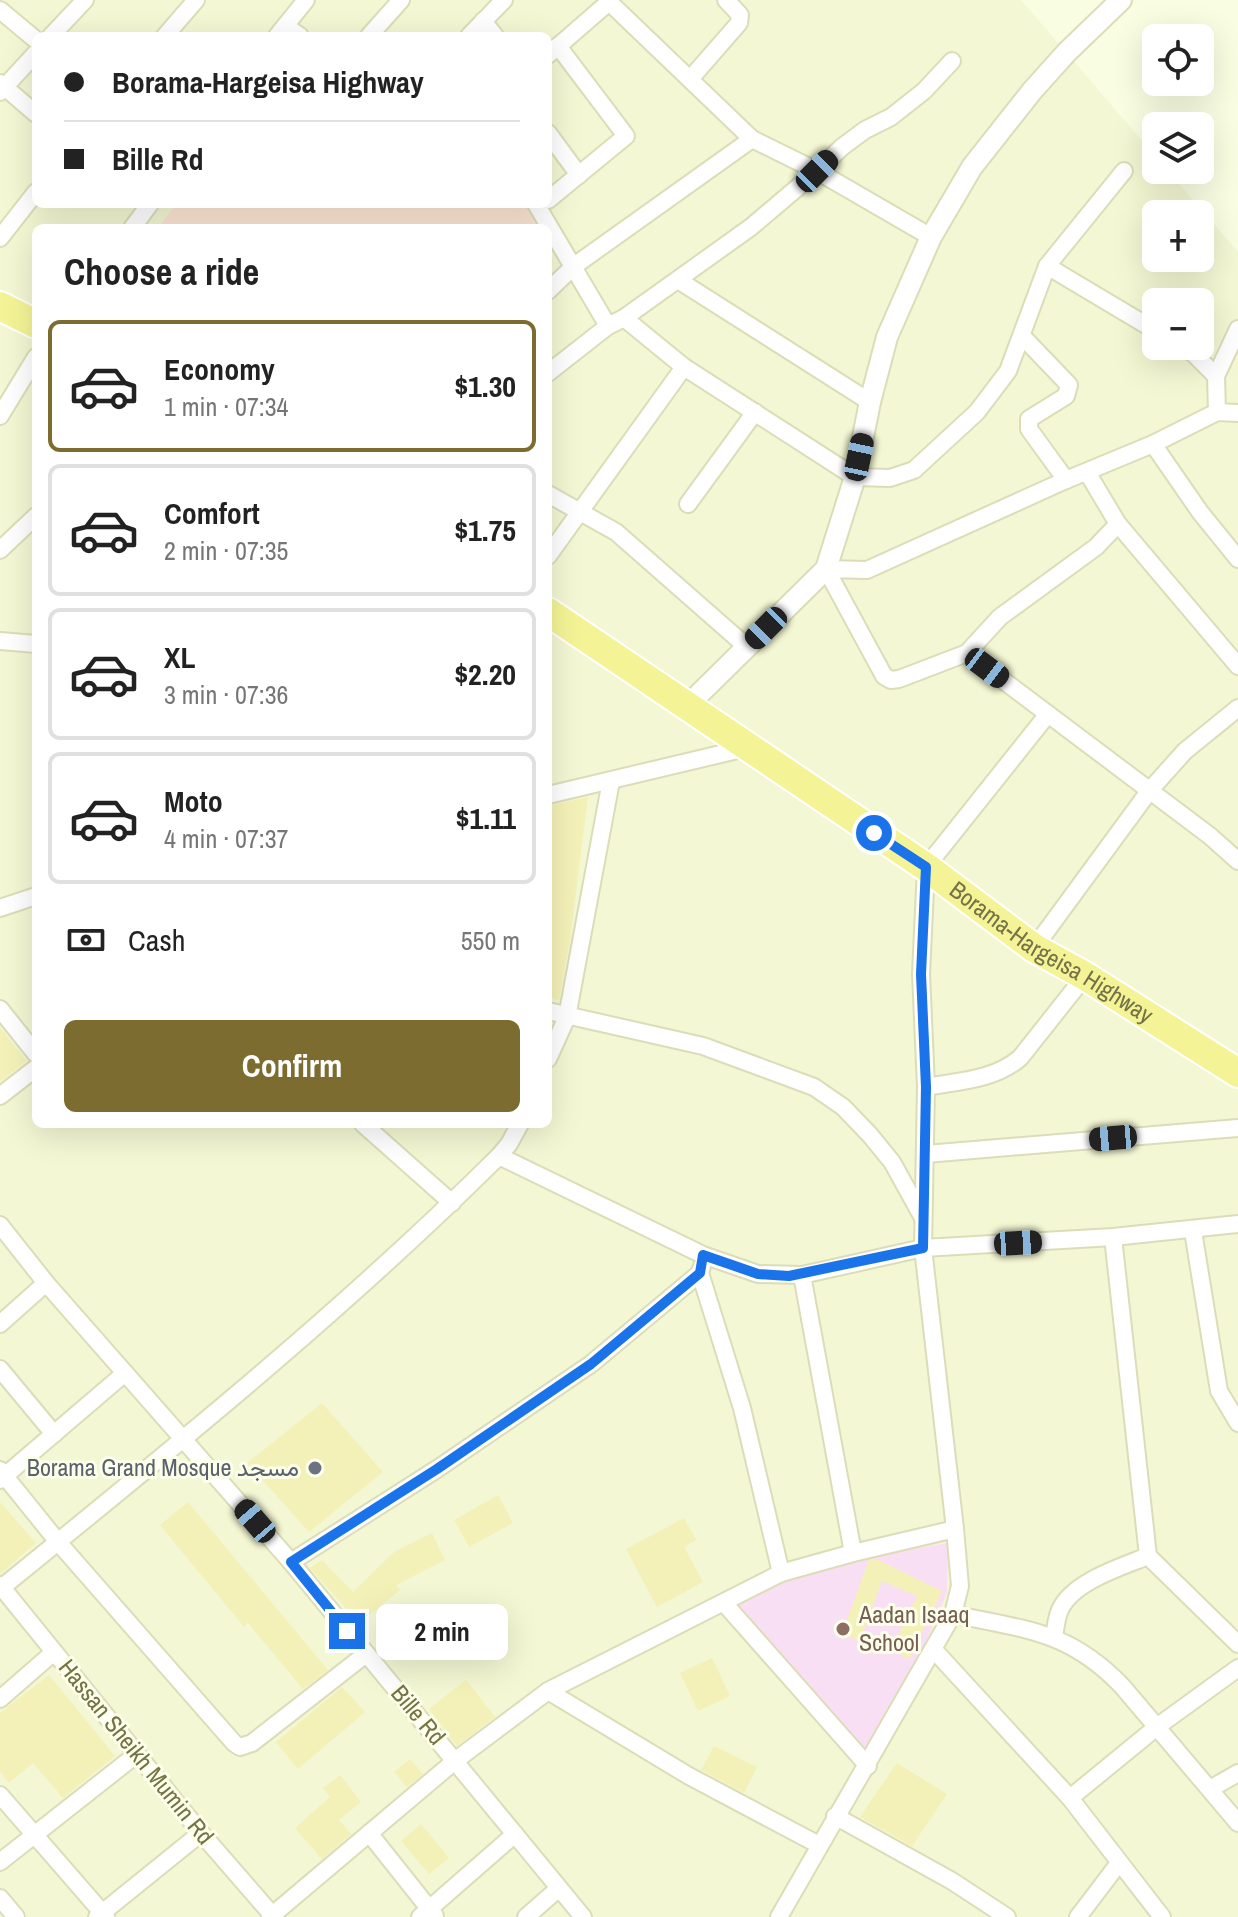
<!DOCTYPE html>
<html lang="en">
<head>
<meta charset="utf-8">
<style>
  :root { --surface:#fff; --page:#f6f6f6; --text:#222; --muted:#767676; --line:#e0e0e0; --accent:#7d6c30 }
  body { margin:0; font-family:"Archivo Narrow",Vazirmatn,sans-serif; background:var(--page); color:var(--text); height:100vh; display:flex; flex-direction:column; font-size:30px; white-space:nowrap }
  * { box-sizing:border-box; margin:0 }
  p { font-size:26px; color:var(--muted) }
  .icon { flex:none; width:44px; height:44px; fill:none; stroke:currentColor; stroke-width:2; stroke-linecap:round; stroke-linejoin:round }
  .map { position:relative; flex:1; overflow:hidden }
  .sheet { position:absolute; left:32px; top:224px; width:520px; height:904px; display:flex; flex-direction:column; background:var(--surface); border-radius:12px; box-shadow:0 8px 32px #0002 }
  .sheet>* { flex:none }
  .banner { position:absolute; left:32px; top:32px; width:520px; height:176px; border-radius:12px; box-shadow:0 8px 32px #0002; display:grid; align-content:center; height:176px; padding:0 32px; background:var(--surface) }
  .fabs { position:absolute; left:1142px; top:24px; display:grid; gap:16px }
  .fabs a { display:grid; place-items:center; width:72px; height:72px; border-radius:12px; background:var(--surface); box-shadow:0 8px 32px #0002; font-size:40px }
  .end { position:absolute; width:36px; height:36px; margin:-18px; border:10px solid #1a73e8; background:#fff; box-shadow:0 0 0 4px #fff }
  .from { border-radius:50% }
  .bubble { position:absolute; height:56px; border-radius:12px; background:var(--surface); box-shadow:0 8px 32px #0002; font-size:26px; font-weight:800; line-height:56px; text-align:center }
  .car { position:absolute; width:24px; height:48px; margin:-24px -12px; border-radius:10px; box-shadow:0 0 6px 2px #0007; background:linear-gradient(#222 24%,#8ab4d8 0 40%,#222 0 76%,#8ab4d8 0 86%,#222 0) }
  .banner b { display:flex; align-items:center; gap:28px; height:76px; font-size:30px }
  .banner b+b { border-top:2px solid var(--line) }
  .banner i { width:20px; height:20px; background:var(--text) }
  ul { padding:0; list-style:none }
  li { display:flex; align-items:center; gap:24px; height:132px; margin:0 16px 12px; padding:0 16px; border:4px solid var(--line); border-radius:12px }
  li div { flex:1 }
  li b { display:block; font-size:30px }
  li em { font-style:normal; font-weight:800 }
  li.selected { border-color:var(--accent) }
  li>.icon { width:72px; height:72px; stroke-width:1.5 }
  h2 { padding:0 32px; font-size:36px; line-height:96px }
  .pay { display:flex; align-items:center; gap:20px; height:88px; padding:0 32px; font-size:30px }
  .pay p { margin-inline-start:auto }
  .button { display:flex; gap:16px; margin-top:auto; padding:16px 32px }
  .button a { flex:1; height:92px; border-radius:12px; background:var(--accent); color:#fff; font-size:32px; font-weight:800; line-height:92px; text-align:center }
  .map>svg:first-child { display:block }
  .residential { fill:#f3f7d3; fill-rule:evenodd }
  .education { fill:#f9dff4 }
  .medical { fill:#fce5d4 }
  .building { fill:#f4f1b8 }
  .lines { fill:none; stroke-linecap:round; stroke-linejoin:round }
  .minor-casing { stroke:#dcddb8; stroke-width:20 }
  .tertiary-casing { stroke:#dcddb8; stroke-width:24 }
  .trunk-casing { stroke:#fff; stroke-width:32 }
  .minor { stroke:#fff; stroke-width:16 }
  .tertiary { stroke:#fff; stroke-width:20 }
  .trunk { stroke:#f4f496; stroke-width:28 }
  .route { stroke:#1a73e8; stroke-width:10 }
  .worship-dot { fill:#6b7280; stroke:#fcffe9; stroke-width:3 }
  .education-dot { fill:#8d6e63; stroke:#fcffe9; stroke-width:3 }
  .labels { text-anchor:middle; stroke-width:6; stroke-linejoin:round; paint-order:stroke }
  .street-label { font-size:24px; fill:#767247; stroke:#fcffe9 }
  .worship-label { font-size:24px; fill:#5b616d; stroke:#fcffe9; text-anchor:end }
  .education-label { font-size:24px; fill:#785e54; stroke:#fcffe9; text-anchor:start }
</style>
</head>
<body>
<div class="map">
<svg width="1238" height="1917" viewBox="0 0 1238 1917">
  <rect width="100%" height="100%" fill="#f9fde2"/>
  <path class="residential" d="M0,0H1021L1156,157V170H1167L1238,252V1917H0ZM36,36H548V204H36ZM1156,214H1200V258H1156ZM36,228H548V1124H36ZM1156,302H1200V346H1156Z"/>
  <polygon class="education" points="948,1543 947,1593 922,1651 865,1749 733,1606 785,1580 857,1558"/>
  <polygon class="medical" points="176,204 524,204 539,228 158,228"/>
  <g class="building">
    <polygon points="588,797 570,939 559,1000 548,997 548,806"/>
    <polygon points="0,1027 26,1061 0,1082"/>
    <polygon points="322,1403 383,1472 309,1532 247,1463"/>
    <polygon points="498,1495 513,1523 469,1547 454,1520"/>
    <polygon points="0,1502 36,1543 0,1574"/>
    <polygon points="188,1502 328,1670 303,1689 248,1623 244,1627 160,1525"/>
    <polygon points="684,1518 696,1540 684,1547 703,1582 657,1607 626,1549"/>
    <polygon points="432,1533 445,1560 396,1585 400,1590 359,1623 310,1568 322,1560 353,1592 394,1552"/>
    <polygon points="876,1559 942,1591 909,1659 891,1650 917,1596 882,1581 860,1641 842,1634 864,1573 869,1560"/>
    <polygon points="712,1658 730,1696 698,1711 680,1673"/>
    <polygon points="49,1675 115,1756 63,1798 33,1763 9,1783 0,1771 0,1713"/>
    <polygon points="466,1680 495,1717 457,1746 429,1709"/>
    <polygon points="342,1687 365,1712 298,1769 276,1742"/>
    <polygon points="714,1746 757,1767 744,1793 701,1770"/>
    <polygon points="410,1759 423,1774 407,1787 394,1772"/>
    <polygon points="897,1763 947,1794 912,1846 860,1817"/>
    <polygon points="340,1775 361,1802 339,1820 351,1834 322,1859 295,1828 330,1797 323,1788"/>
    <polygon points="421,1824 449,1858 429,1874 401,1841"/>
  </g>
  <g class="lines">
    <g class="minor-casing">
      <g id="minor">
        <polyline points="607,0 752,139 817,171 842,147 865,130 891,117 924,91 952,61"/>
        <polyline points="0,10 36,40"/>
        <polyline points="483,21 495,36"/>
        <polyline points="285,26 300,36"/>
        <polyline points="51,36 85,0"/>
        <polyline points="165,36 196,0"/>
        <polyline points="277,36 306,0"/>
        <polyline points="369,36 401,0"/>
        <polyline points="469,36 504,0"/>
        <polyline points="548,55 609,2"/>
        <polyline points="691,78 739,23 740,15 726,0"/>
        <polyline points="0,83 36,114"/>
        <polyline points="0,92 36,53"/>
        <polyline points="548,133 579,175"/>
        <polyline points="548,200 626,136 558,46"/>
        <polyline points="536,204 608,326"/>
        <polyline points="132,228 150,204"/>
        <polyline points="0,238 36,192"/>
        <polyline points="1047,266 1156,331"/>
        <polyline points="678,280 870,402"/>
        <polyline points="548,291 574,266 752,139"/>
        <polyline points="624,318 684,367 855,477 890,478 914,470 977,412 1008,371 1047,266 1124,171"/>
        <polyline points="1022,336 1069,385 1066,396 1029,419 1029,429 1066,480"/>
        <polyline points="1181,346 1193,353 1216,376 1217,412"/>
        <polyline points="548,373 608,326 624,318 751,227 817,171 931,237"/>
        <polyline points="1216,376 1238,329"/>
        <polyline points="1238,413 1217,412 1153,444 1066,480 867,570 826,569 884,676 891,680 899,679 967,653 1210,836 1238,861"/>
        <polyline points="0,416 36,357"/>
        <polyline points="1153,444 1200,512 1238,559"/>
        <polyline points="1087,472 1118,524 1238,666"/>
        <polyline points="548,494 616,532 747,647"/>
        <polyline points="688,504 755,412"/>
        <polyline points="0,550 36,516"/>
        <polyline points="548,556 684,367"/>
        <polyline points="0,641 36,644"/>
        <polyline points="967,653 1000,617 1096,547 1118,524"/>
        <polyline points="548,795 746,748"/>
        <polyline points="0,908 36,896"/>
        <polyline points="1034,948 1150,790 1185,751 1238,708"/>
        <polyline points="0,1009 36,1054"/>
        <polyline points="548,1011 703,1046 814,1087 843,1107 870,1135 892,1162 923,1218"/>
        <polyline points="548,1059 567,1017 611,781"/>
        <path d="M926,1087C959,1081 994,1080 1020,1058L1085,976"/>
        <polyline points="0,1096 36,1068"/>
        <polyline points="363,1124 452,1203"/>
        <polyline points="926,1154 1238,1128"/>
        <polyline points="499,1156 703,1255 758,1274 802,1275 923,1248 1113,1237 1238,1224"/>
        <polyline points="0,1225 46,1283 291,1562 583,1917"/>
        <polyline points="1193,1231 1219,1391 1238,1423"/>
        <polyline points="1113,1237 1148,1556 1238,1644"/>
        <polyline points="702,1266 700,1273 742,1408 781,1573"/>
        <polyline points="802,1275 853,1553"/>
        <polyline points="0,1324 46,1283"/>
        <polyline points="0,1369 54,1434"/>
        <polyline points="0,1470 58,1542 234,1743 240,1747 252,1743 366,1654"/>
        <polyline points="0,1480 125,1373"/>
        <polyline points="291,1562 437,1469 591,1364 700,1273"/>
        <polyline points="0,1585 201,1833 274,1917"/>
        <path d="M0,1589C171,1450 343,1311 499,1156L509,1144L520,1124"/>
        <polyline points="724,1603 868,1766"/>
        <path d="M953,1614C1025,1630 1068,1630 1122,1686L1238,1823"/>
        <path d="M1054,1636C1056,1628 1056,1618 1060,1610C1072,1582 1121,1567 1148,1556"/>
        <polyline points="934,1650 1070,1798 1162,1917"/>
        <polyline points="548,1691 689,1776 819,1845"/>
        <polyline points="0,1699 54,1652"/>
        <polyline points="1210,1789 1238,1773"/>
        <polyline points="0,1795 106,1917"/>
        <polyline points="1070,1798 1158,1726 1238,1668"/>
        <polyline points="835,1816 952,1881 1007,1917"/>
        <polyline points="369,1833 435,1916"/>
        <polyline points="0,1862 137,1754"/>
        <polyline points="0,1898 16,1917"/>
        <polyline points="97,1917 201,1833"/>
        <polyline points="270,1917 456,1760 548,1691 781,1573 853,1553 955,1529"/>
        <polyline points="420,1917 515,1834"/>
        <polyline points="526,1917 558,1889"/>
        <polyline points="779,1917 953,1614 960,1586 955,1529 923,1248 926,1087 921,974 926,867 1048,714"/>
        <polyline points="1078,1917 1119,1863"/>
      </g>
    </g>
    <g class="tertiary-casing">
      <polyline id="tertiary" points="687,706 826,569 855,477 870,402 887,337 931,237 972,167 1032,91 1067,52 1121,0"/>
    </g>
    <g class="trunk-casing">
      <g id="trunk">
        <polyline points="0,306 36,324"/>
        <path id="s1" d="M548,612L926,867L1034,948L1085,976L1238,1073"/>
      </g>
    </g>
    <use href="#minor" class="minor"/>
    <use href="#tertiary" class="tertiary"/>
    <use href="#trunk" class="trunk"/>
  </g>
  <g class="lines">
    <polyline class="route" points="347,1631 291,1562 437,1469 591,1364 700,1273 703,1255 758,1274 789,1276 923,1248 926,1087 921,974 926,867 874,833"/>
  </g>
  <circle class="worship-dot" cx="315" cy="1468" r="8"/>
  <circle class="education-dot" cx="843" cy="1629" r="8"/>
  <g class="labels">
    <g class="street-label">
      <text dy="8" stroke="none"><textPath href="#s1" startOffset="608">Borama-Hargeisa Highway</textPath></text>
      <text transform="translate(418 1715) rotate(50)" y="8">Bille Rd</text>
      <text transform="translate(136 1752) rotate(51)" y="8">Hassan Sheikh Mumin Rd</text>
    </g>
    <g class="worship-label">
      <text x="299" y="1476">Borama Grand Mosque مسجد</text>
    </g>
    <g class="education-label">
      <text x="859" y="1623">Aadan Isaaq<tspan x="859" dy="28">School</tspan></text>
    </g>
  </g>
</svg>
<div class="fabs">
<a><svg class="icon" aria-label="locate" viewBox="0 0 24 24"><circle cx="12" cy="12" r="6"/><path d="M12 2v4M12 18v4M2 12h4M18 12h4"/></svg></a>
<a><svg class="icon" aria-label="layers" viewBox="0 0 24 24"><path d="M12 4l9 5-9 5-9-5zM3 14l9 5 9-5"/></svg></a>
<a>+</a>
<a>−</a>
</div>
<i class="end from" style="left:874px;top:833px"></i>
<i class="end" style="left:347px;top:1631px"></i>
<div class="bubble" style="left:376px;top:1604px;width:132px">2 min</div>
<i class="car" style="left:817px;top:171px;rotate:45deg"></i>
<i class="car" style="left:859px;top:457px;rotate:12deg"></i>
<i class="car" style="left:766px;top:628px;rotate:225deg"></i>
<i class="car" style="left:987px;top:668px;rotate:127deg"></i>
<i class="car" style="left:1113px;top:1138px;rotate:265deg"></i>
<i class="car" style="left:1018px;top:1243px;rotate:87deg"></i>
<i class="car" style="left:255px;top:1521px;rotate:319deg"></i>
<div class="banner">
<b><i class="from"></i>Borama-Hargeisa Highway</b>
<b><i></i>Bille Rd</b>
</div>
<section class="sheet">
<h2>Choose a ride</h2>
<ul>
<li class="selected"><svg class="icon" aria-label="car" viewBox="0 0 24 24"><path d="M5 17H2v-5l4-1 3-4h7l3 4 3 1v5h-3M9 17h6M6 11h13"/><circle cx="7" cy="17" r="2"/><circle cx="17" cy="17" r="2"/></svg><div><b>Economy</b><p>1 min · 07:34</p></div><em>$1.30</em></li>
<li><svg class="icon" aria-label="car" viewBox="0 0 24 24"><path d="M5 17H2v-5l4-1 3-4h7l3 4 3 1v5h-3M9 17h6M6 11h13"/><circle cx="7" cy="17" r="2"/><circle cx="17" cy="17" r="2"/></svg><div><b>Comfort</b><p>2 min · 07:35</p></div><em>$1.75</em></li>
<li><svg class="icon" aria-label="car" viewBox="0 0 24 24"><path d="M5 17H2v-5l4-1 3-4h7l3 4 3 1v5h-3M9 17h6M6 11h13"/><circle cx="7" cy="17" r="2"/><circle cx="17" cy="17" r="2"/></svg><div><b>XL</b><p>3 min · 07:36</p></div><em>$2.20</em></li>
<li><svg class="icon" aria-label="car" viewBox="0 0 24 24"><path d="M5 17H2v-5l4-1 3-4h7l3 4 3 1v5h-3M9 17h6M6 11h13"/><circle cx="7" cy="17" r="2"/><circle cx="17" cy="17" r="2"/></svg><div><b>Moto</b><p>4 min · 07:37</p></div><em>$1.11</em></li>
</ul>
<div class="pay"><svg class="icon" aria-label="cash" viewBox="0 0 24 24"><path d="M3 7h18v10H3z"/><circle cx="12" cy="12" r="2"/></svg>Cash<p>550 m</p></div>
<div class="button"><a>Confirm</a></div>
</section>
</div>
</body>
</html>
